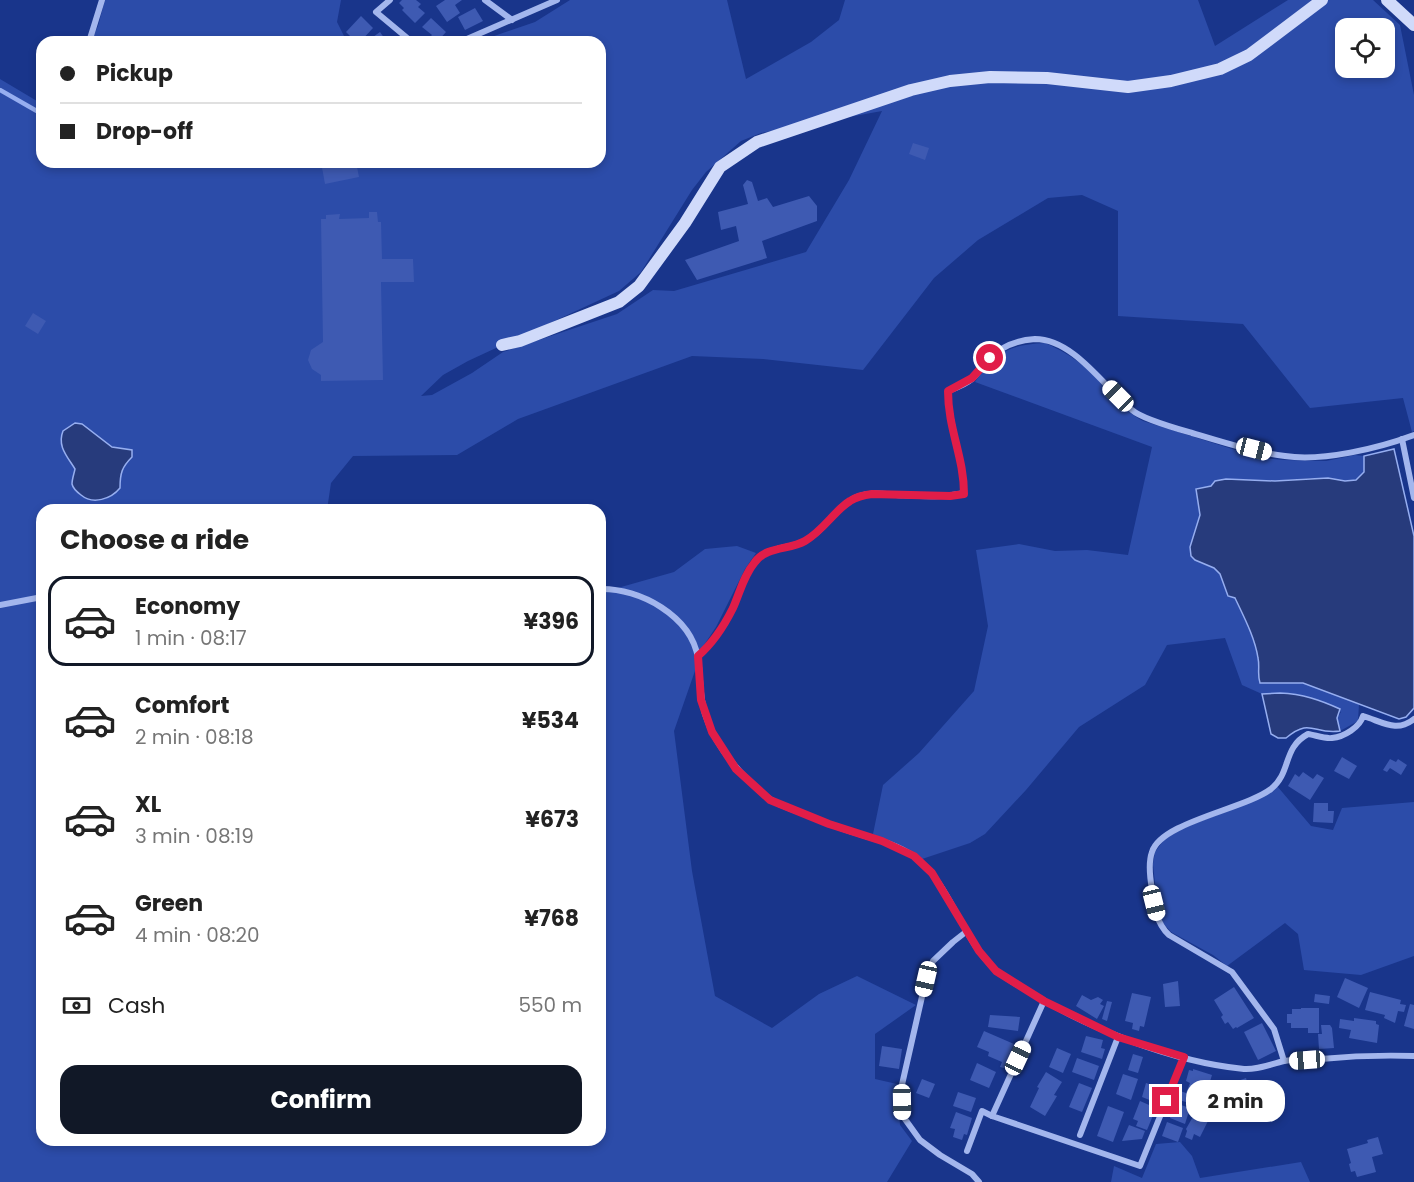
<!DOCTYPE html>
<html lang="en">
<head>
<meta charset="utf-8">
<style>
  :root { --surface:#fff; --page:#f2f2f2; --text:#222; --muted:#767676; --line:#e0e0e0; --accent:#111827 }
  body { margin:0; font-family:Poppins,sans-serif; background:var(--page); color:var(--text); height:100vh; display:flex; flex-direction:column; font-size:22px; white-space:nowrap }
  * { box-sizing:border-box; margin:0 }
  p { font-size:20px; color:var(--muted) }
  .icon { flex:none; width:33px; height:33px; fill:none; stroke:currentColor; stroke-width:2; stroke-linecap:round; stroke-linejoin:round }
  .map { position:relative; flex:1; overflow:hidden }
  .panel { position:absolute; left:36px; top:504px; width:570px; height:642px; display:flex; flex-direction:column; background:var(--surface); border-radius:18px; box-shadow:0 3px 9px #0003 }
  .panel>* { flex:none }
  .top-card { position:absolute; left:36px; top:36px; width:570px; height:132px; border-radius:18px; box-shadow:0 3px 9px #0003; display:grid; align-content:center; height:132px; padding:0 24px; background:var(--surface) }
  .controls { position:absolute; left:1335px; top:18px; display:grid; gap:12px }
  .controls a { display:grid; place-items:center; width:60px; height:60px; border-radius:12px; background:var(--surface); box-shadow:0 3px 9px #0003; font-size:30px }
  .end { position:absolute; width:27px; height:27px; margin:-14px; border:8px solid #e11d48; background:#fff; box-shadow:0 0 0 3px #fff }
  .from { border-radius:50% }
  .bubble { position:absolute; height:42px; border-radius:18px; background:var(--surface); box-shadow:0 3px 9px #0003; font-size:20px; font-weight:700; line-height:42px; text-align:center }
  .car { position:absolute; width:18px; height:36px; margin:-18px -9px; border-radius:8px; box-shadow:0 0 4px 2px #0007; background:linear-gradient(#fff 24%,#345 0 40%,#fff 0 76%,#345 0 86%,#fff 0) }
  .top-card b { display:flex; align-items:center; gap:21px; height:57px; font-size:22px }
  .top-card b+b { border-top:2px solid var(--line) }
  .top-card i { width:15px; height:15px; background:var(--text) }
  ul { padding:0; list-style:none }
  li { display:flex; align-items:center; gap:18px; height:90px; margin:0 12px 9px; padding:0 12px; border:3px solid transparent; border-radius:18px }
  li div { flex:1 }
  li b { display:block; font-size:22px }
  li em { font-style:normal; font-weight:700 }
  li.selected { border-color:var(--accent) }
  li>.icon { width:54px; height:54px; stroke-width:1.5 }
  h2 { padding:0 24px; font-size:27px; line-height:72px }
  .pay { display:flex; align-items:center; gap:15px; height:66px; padding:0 24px; font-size:22px }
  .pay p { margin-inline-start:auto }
  .primary-button { display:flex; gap:12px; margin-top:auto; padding:12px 24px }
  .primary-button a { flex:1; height:69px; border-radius:18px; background:var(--accent); color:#fff; font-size:24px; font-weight:700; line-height:69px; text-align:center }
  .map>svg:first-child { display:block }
  .green { fill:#2c4ca9; fill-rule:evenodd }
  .water { fill:#273b7c; stroke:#96aef0; stroke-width:1.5 }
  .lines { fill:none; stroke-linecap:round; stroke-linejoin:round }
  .stream { stroke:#96aef0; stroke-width:4.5 }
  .building { fill:#3e5ab2 }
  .street { stroke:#a3b6ed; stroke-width:6 }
  .secondary { stroke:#d0dafa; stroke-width:12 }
  .route { stroke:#e11d48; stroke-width:8 }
</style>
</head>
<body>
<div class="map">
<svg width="1414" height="1182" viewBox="0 0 1414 1182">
  <rect width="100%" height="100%" fill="#19358b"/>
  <g class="green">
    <polygon points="105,0 341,0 337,22 347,42 94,42 92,39 98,26"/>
    <path d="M570,0H727L746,79L811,42L839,20L845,0H1198L1215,46L1288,0H1373L1400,25L1414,95V431L1412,432L1403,398L1310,408L1243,324L1118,316V211L1082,195L1048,198L978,240L934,278L863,370L763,359L692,356L518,419L457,455L353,456L331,483L327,510H42V1140H600V593L674,572L705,549L737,546L756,553L745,569L716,627L704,645L674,731L692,871L715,996L772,1028L819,994L857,976L916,1005L875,1034V1079L897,1084L900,1125L912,1141L887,1182H0V79L42,104V162H600V42H477L535,22ZM1346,28H1384V68H1346ZM882,111L849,180L806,252L674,291L653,290L617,314L503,352L472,373L432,395L421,396L443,375L468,361L619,291L641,272L692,190L706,172L741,141L761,133Z"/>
    <path d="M1045,343C1059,349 1073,357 1085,367C1105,385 1119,408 1143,421L1261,458L1284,460L1326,461L1355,455L1364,456V472L1356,480L1345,482L1328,478H1310L1211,486L1196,489L1200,515L1190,547L1200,563L1214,568L1220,574L1228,596L1235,598C1244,617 1255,637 1258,658C1260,667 1257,674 1260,683H1303L1359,704L1358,721L1340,731L1337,718L1341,712L1280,693L1262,694L1242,685L1225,638L1167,645L1145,685L1079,727L1026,790L985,834L970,843L922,859L873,834L883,785L919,753L974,691L988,626L976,550L1019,544L1055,551L1087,550L1128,555L1152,447L975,382C997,352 1008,345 1045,343Z"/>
    <polygon points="1277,786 1311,826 1333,830 1342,808 1414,802 1414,956 1361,975 1304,970 1298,934 1285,923 1227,966 1213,955 1171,932 1163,923 1157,902 1153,864 1155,852 1164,840 1179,830 1250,802"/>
    <polygon points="1180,1142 1192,1156 1200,1178 1301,1162 1310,1182 1111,1182 1114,1166 1142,1178 1156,1144"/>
  </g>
  <g class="water">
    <path d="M75,423L82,424L112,447L132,450V457C122,467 120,473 120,488C111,499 93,505 81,495C77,492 73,489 72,484C72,479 74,474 75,469C67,456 57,446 63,431Z"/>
    <path d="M1394,449L1414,536V708L1406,717L1399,719L1303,683H1260C1257,674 1260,667 1258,658C1255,638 1244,617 1235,598L1228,596L1220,574L1214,568L1195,560L1191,556L1190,547L1200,515L1196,489L1211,486L1215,481L1226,479L1275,481L1328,478L1345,481L1356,480L1364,472V456Z"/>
    <path d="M1280,693C1303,694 1320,700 1340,709L1337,718L1340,731C1313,735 1311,717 1286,738H1278L1271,734L1262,694Z"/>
  </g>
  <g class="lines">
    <polyline class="stream" points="0,90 42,114"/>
  </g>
  <g class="building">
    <polygon points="402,0 416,0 421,4 418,7 425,13 415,23 402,10 404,8 399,3"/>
    <polygon points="445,0 462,0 455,5 460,13 447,22 436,6"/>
    <polygon points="475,8 483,21 465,30 458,17"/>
    <polygon points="361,16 373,28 360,42 356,42 346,32"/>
    <polygon points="431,18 446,32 437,42 430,37 432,35 422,27"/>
    <polygon points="380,32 387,42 366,42"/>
    <polygon points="913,143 929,148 925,160 909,154"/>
    <polygon points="321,162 356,162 359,177 325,184"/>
    <polygon points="747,180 752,182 758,201 767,198 773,207 809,196 817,206 817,221 762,241 767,258 697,280 685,260 739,241 736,226 721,230 718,212 748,204 743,185"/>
    <polygon points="369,212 377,212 378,222 381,222 382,259 413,259 414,282 381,282 383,380 321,381 321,375 312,369 308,360 311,350 323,342 321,219 326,219 326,215 340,214 339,219 369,218"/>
    <polygon points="33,313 46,321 38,334 25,326"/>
    <polygon points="1342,757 1357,766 1349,779 1334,771"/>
    <polygon points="1390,759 1396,762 1398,759 1407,765 1401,775 1390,768 1387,772 1383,770"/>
    <polygon points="1303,772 1313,779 1317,774 1324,778 1310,800 1288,786 1295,774 1299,777"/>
    <polygon points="1314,803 1328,803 1328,811 1334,811 1333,823 1313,822"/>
    <polygon points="1345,978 1368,988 1359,1008 1337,997"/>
    <polygon points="1178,981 1180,1006 1165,1007 1163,984"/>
    <polygon points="1234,987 1254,1018 1237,1028 1236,1027 1233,1029 1228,1022 1225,1024 1221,1017 1223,1015 1214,1000"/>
    <polygon points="1370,992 1401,1000 1400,1004 1406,1005 1404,1012 1398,1011 1395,1023 1384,1018 1385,1015 1365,1010"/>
    <polygon points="1132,993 1151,997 1144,1027 1140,1026 1139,1031 1132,1029 1133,1023 1125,1021"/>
    <polygon points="1315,994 1330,996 1329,1004 1314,1002"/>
    <polygon points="1082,995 1091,1000 1098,997 1103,1000 1100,1004 1104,1006 1097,1019 1076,1006"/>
    <polygon points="1107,1001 1112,1002 1107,1021 1102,1019"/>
    <polygon points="1410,1004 1414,1005 1414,1029 1404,1026"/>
    <polygon points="1301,1008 1319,1008 1319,1033 1308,1033 1308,1028 1291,1028 1291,1023 1287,1023 1287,1014 1292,1014 1292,1009 1301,1009"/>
    <polygon points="990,1015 1020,1017 1018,1031 988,1027"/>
    <polygon points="1354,1018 1376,1021 1376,1024 1379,1025 1377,1043 1349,1038 1351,1030 1339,1028 1340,1019 1354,1021"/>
    <polygon points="1262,1023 1276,1051 1258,1060 1244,1032"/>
    <polygon points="1321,1025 1330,1025 1332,1028 1334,1048 1319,1049 1318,1034 1322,1034"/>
    <polygon points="984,1031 1014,1044 1004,1068 1000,1067 1002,1062 988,1056 989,1052 977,1047"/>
    <polygon points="1086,1036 1103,1040 1101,1048 1105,1049 1102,1059 1081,1052"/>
    <polygon points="882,1046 902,1049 899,1069 879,1066"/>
    <polygon points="1057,1048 1071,1054 1063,1073 1049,1067"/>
    <polygon points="1133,1054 1143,1057 1138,1073 1128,1070"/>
    <polygon points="1077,1058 1099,1066 1094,1080 1072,1072"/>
    <polygon points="977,1063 996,1072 989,1088 970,1080"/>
    <polygon points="1193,1069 1212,1075 1203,1104 1187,1099 1186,1102 1175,1099 1177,1090 1186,1093 1190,1083 1186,1081 1189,1070 1193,1071"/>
    <polygon points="1046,1072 1062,1082 1054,1095 1057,1096 1045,1116 1030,1107 1039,1088 1037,1087"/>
    <polygon points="1123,1074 1138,1079 1131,1100 1116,1094"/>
    <polygon points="1246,1078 1248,1085 1251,1085 1252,1089 1250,1094 1252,1103 1246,1105 1245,1102 1241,1103 1240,1098 1238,1098 1235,1082"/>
    <polygon points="922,1079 935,1084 929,1098 916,1093"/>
    <polygon points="1079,1083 1092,1088 1082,1112 1069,1107"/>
    <polygon points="1146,1083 1162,1089 1157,1103 1142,1097"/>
    <polygon points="1219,1084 1231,1085 1230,1108 1213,1107 1215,1087 1219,1087"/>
    <polygon points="958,1092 976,1098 971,1112 953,1106"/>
    <polygon points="1140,1101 1156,1108 1147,1130 1136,1126 1138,1121 1133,1119"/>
    <polygon points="1175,1103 1190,1108 1185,1124 1170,1118"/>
    <polygon points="1108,1106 1124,1112 1113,1142 1097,1136"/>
    <polygon points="956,1112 972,1118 967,1135 964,1134 962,1140 953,1137 955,1129 950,1128"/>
    <polygon points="1195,1113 1203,1118 1204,1116 1209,1119 1200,1137 1194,1134 1192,1140 1185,1137 1187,1131 1186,1129"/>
    <polygon points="1167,1122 1183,1128 1178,1142 1162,1136"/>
    <polygon points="1129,1125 1145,1131 1142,1139 1122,1141"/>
    <polygon points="1378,1137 1383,1154 1372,1157 1376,1172 1357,1177 1355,1171 1351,1172 1349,1164 1351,1163 1347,1149 1368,1143 1367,1140"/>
  </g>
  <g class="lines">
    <g class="street">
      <polyline points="390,0 376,12 412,42"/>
      <polyline points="485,0 512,20"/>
      <polyline points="89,42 102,0"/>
      <polyline points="460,42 557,0"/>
      <polyline points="1402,439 1414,498"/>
      <path d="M600,589C640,588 691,616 698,658C701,677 699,695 705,714C715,746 738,772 762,793C773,803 786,807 799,812C816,819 834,826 852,832C872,838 897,844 915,857C952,886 961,939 996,970C1004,978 1016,984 1026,990C1087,1028 1172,1062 1244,1069C1258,1070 1271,1064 1284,1061C1296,1059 1309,1059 1321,1059C1352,1056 1383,1055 1414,1056"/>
      <polyline points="0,605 42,597"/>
      <path d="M698,656C713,643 724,627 733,608C739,593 744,577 754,563C765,547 787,549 803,542C825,532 837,504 859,496C871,492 884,494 896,495C918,496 942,498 964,493C964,458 948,427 948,391C956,388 965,385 972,379C979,373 983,364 990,358C1002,346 1018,340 1035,339C1074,339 1105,388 1132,410C1142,419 1178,429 1192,433C1222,442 1253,452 1285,456C1322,462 1379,448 1414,435"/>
      <polyline points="967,931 953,942 933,961 926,979 901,1089 902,1115 920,1140 940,1155 972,1174 979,1182"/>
      <polyline points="1044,1001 992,1116 1140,1166 1184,1057"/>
      <path d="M1284,1061L1274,1029L1232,972L1169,935C1156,923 1154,906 1152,889C1150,878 1148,863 1152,852C1161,822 1245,809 1271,789C1292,772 1282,748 1308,734C1315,735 1325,739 1332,738C1344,737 1360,727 1363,716C1383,722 1397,733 1414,719"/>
      <polyline points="1080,1135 1118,1037"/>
      <polyline points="967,1151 982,1111 992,1116"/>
    </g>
    <g class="secondary">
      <polyline points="1387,0 1414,25"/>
      <polyline points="502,345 520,341 619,302 639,286 685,223 720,167 757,142 911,90 950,81 990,77 1047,78 1128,87 1171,81 1220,69 1249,55 1322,0"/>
    </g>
  </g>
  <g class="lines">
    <path class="route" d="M990,358L972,378L948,391C948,429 964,457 964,494L950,496L872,494C864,495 856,497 850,501C834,511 824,530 805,541C789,550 767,546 755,562C744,575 740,592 733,608C724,626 713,643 698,656L701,700L712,732L736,769L770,800L829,824L882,841L914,856L932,873L979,951L996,971L1044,1001L1118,1037L1184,1057L1166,1101"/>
  </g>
</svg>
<div class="controls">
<a><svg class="icon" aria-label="locate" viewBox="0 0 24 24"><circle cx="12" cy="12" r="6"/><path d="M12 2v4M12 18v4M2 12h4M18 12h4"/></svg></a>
</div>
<i class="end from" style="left:990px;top:358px"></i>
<i class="end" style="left:1166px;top:1101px"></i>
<div class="bubble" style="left:1186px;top:1080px;width:99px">2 min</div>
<i class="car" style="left:1118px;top:396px;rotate:315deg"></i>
<i class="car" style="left:1254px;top:449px;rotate:104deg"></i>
<i class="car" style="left:1154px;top:903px;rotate:166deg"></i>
<i class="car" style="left:926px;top:979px;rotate:193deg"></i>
<i class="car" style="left:1018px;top:1058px;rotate:25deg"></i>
<i class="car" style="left:1307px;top:1060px;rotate:266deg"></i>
<i class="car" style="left:902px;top:1102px;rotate:179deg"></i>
<div class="top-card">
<b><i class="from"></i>Pickup</b>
<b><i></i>Drop-off</b>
</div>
<section class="panel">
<h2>Choose a ride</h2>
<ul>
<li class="selected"><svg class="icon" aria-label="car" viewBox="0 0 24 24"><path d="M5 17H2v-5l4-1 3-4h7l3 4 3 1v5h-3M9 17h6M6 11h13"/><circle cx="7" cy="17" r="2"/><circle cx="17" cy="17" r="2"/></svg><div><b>Economy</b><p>1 min · 08:17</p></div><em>¥396</em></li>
<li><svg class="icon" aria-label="car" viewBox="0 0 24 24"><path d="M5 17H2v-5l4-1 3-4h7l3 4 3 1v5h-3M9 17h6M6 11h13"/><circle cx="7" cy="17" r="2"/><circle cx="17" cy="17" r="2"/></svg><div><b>Comfort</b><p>2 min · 08:18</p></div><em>¥534</em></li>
<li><svg class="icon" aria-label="car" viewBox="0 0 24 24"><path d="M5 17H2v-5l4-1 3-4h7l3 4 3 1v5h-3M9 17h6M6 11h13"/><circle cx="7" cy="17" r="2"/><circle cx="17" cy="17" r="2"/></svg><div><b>XL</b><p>3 min · 08:19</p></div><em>¥673</em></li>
<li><svg class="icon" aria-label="car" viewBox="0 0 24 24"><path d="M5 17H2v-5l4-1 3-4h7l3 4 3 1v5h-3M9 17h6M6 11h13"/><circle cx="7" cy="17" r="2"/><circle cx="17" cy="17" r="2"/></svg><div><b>Green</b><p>4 min · 08:20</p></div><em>¥768</em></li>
</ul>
<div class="pay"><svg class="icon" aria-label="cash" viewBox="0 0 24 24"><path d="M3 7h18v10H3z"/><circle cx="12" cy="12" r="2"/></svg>Cash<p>550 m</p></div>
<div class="primary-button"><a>Confirm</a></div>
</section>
</div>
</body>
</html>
